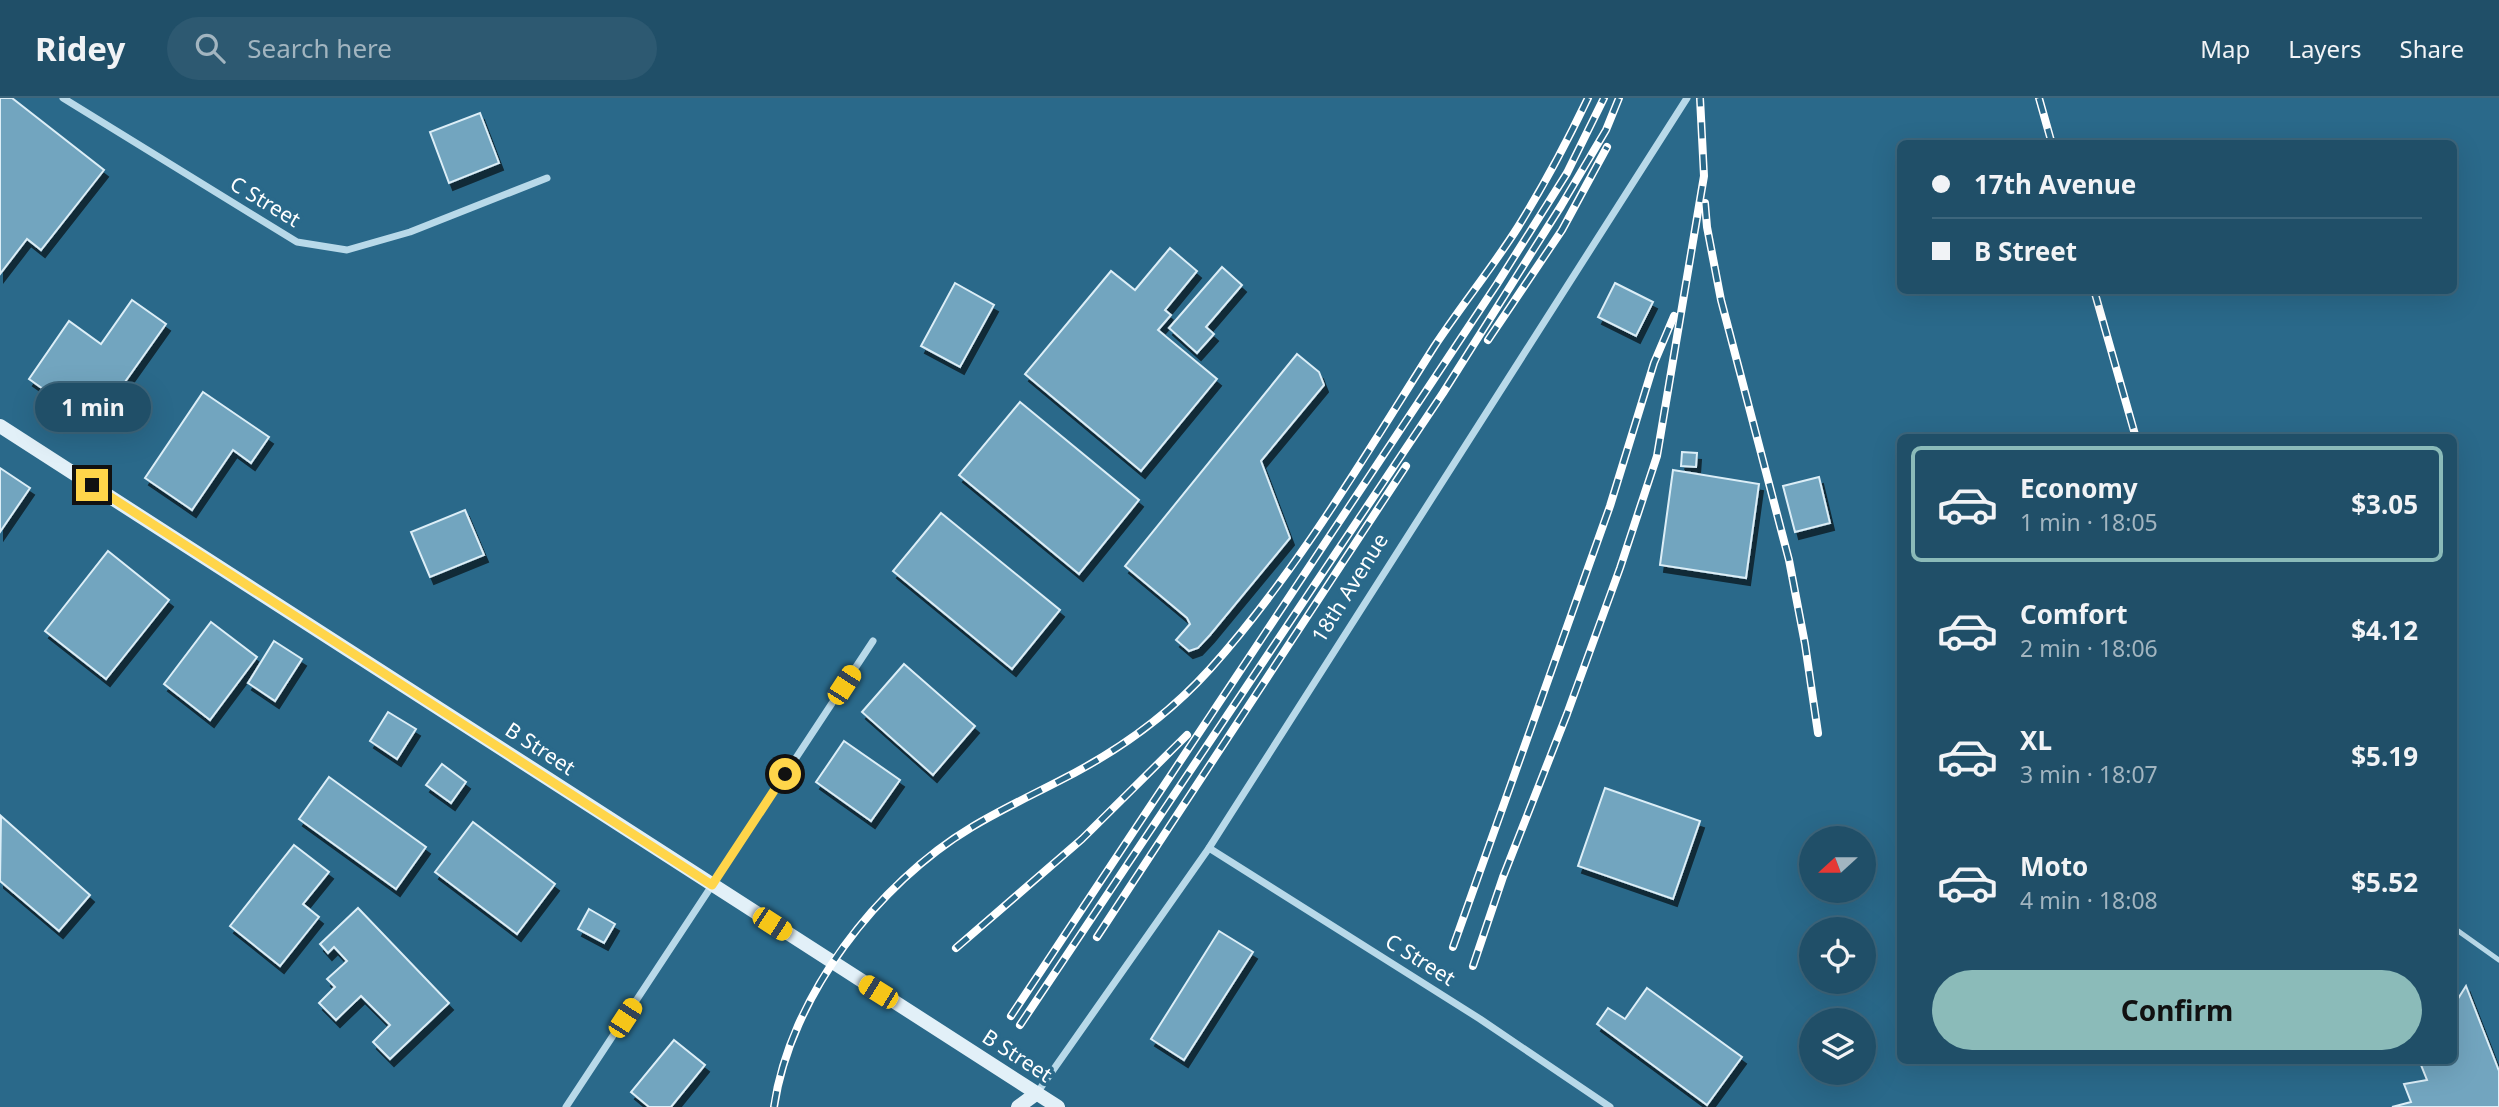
<!DOCTYPE html>
<html lang="en">
<head>
<meta charset="utf-8">
<style>
  :root { --surface:#204f68; --page:#2d5971; --text:#f1f3f6; --muted:#a2b5c0; --line:#3d667c; --accent:#8bbbb9 }
  body { margin:0; font-family:"Noto Sans",sans-serif; background:var(--page); color:var(--text); height:100vh; display:flex; flex-direction:column; font-size:26px; white-space:nowrap }
  * { box-sizing:border-box; margin:0 }
  p { font-size:23px; color:var(--muted) }
  .icon { flex:none; width:38px; height:38px; fill:none; stroke:currentColor; stroke-width:2; stroke-linecap:round; stroke-linejoin:round }
  .map { position:relative; flex:1; overflow:hidden }
  .sheet { position:absolute; left:1897px; top:336px; width:560px; height:630px; display:flex; flex-direction:column; background:var(--surface); border-radius:10px; box-shadow:0 7px 28px #0002,0 0 0 2px var(--line) }
  .sheet>* { flex:none }
  .guide { position:absolute; left:1897px; top:42px; width:560px; height:154px; border-radius:10px; box-shadow:0 7px 28px #0002,0 0 0 2px var(--line); display:grid; align-content:center; height:154px; padding:0 35px; background:var(--surface) }
  .needle { width:46px; rotate:249deg }
  .tools { position:absolute; left:1799px; top:728px; display:grid; gap:14px }
  .tools a { display:grid; place-items:center; width:77px; height:77px; border-radius:50%; background:var(--surface); box-shadow:0 7px 28px #0002,0 0 0 2px var(--line); font-size:35px }
  .end { position:absolute; width:32px; height:32px; margin:-16px; border:9px solid #ffd54a; background:#111; box-shadow:0 0 0 4px #111 }
  .from { border-radius:50% }
  .bubble { position:absolute; height:49px; border-radius:24px; background:var(--surface); box-shadow:0 7px 28px #0002,0 0 0 2px var(--line); font-size:23px; font-weight:700; line-height:49px; text-align:center }
  .car { position:absolute; width:21px; height:42px; margin:-21px -10px; border-radius:9px; box-shadow:0 0 5px 2px #0007; background:linear-gradient(#f5c518 24%,#345 0 40%,#f5c518 0 76%,#345 0 86%,#f5c518 0) }
  .guide b { display:flex; align-items:center; gap:24px; height:66px; font-size:26px }
  .guide b+b { border-top:2px solid var(--line) }
  .guide i { width:18px; height:18px; background:var(--text) }
  ul { padding:12px 0 0; list-style:none }
  li { display:flex; align-items:center; gap:21px; height:116px; margin:0 14px 10px; padding:0 21px; border:4px solid transparent; border-radius:10px }
  li div { flex:1 }
  li b { display:block; font-size:26px }
  li em { font-style:normal; font-weight:700 }
  li.selected { border-color:var(--accent) }
  li>.icon { width:63px; height:63px; stroke-width:1.5 }
  .cta { display:flex; gap:14px; margin-top:auto; padding:14px 35px }
  .cta a { flex:1; height:80px; border-radius:42px; background:var(--accent); color:#111; font-size:28px; font-weight:700; line-height:80px; text-align:center }
  header { display:flex; align-items:center; gap:42px; box-sizing:border-box; height:98px; padding:0 35px; background:var(--surface); border-bottom:2px solid var(--line) }
  header strong { font-size:33px }
  nav { display:flex; gap:38px; margin-inline-start:auto; font-size:24px }
  .search { width:490px; height:63px; background:var(--page); display:flex; align-items:center; gap:18px; box-sizing:border-box; padding:0 24px; border-radius:38px; color:var(--muted); font-size:26px }
  .map>svg:first-child { display:block }
  .building { fill:#72a5bf; stroke:#dceef7; stroke-width:2; filter:url(#shadow) }
  .lines { fill:none; stroke-linecap:round; stroke-linejoin:round }
  .lane { stroke:#b8d9e9; stroke-width:5 }
  .street { stroke:#b8d9e9; stroke-width:7 }
  .secondary { stroke:#e2f0f8; stroke-width:14 }
  .rail-casing { stroke:#fff; stroke-width:8 }
  .rail { stroke:#2a698a; stroke-width:5; stroke-dasharray:16; stroke-linecap:butt }
  .route { stroke:#ffd54a; stroke-width:9 }
  .labels { text-anchor:middle; stroke-width:7; stroke-linejoin:round; paint-order:stroke }
  .street-label { font-size:21px; fill:#fff; stroke:#2a698a }
</style>
</head>
<body>
<header>
<strong>Ridey</strong>
<div class="search"><svg class="icon" aria-label="search" viewBox="0 0 24 24"><circle cx="10" cy="10" r="6"/><path d="M15 15l6 6"/></svg>Search here</div>
<nav><a>Map</a><a>Layers</a><a>Share</a></nav>
</header>
<div class="map">
<svg width="2499" height="1009" viewBox="0 0 2499 1009">
  <defs>
    <filter id="shadow"><feDropShadow dx="4" dy="7" stdDeviation="0" flood-color="#0009"/></filter>
  </defs>
  <rect width="100%" height="100%" fill="#2a698a"/>
  <g class="building">
    <polygon points="0,0 12,0 104,72 41,152 27,141 0,176"/>
    <polygon points="480,15 499,65 449,85 430,34"/>
    <polygon points="1170,150 1197,173 1165,212 1171,217 1158,232 1217,281 1141,373 1025,276 1111,173 1135,192"/>
    <polygon points="1222,169 1242,187 1206,229 1214,236 1197,255 1169,230"/>
    <polygon points="955,185 994,207 960,269 921,248"/>
    <polygon points="1615,185 1653,204 1636,238 1598,219"/>
    <polygon points="132,202 166,226 103,315 69,290 60,303 29,281 69,223 101,246"/>
    <polygon points="1297,256 1319,274 1324,287 1261,363 1290,440 1210,537 1198,550 1189,553 1176,542 1190,526 1187,520 1125,468"/>
    <polygon points="203,294 269,339 251,365 233,352 192,412 145,380"/>
    <polygon points="1020,304 1139,402 1079,476 959,377"/>
    <polygon points="1682,354 1697,355 1696,369 1681,368"/>
    <polygon points="0,370 30,390 0,434"/>
    <polygon points="1673,372 1759,386 1746,480 1660,467"/>
    <polygon points="1819,379 1830,425 1795,434 1783,388"/>
    <polygon points="465,412 484,457 430,479 411,434"/>
    <polygon points="941,415 1060,512 1012,571 893,473"/>
    <polygon points="108,453 169,502 106,581 45,533"/>
    <polygon points="211,524 257,559 210,622 164,586"/>
    <polygon points="274,543 302,561 275,603 248,585"/>
    <polygon points="904,566 975,628 933,677 862,614"/>
    <polygon points="388,614 416,631 397,661 370,643"/>
    <polygon points="844,643 900,682 871,723 816,684"/>
    <polygon points="442,666 466,684 451,705 426,687"/>
    <polygon points="329,679 426,749 396,791 299,721"/>
    <polygon points="1605,690 1700,723 1673,801 1578,768"/>
    <polygon points="1,718 90,797 59,833 0,783"/>
    <polygon points="473,724 555,786 517,836 435,774"/>
    <polygon points="294,747 329,774 303,806 319,819 280,868 230,828"/>
    <polygon points="358,810 449,905 390,961 373,944 390,927 361,898 336,922 319,905 335,889 327,881 347,863 334,849 328,855 320,846"/>
    <polygon points="589,811 615,826 604,845 578,831"/>
    <polygon points="1219,833 1253,854 1184,962 1151,941"/>
    <polygon points="2466,888 2499,973 2499,1009 2392,1009 2411,1004 2404,986 2427,982 2419,962 2454,962 2454,932 2457,931 2454,920 2454,907"/>
    <polygon points="1647,890 1742,959 1707,1007 1597,926 1608,910 1625,921"/>
    <polygon points="674,942 705,967 671,1009 649,1009 631,994"/>
  </g>
  <g class="lines">
    <polyline class="lane" points="2454,830 2499,862"/>
    <g class="street">
      <polyline points="63,0 297,144 347,152 410,134 547,80"/>
      <polyline points="1209,750 1480,921 1610,1009"/>
      <polyline points="1037,995 1209,750 1687,0"/>
      <polyline points="566,1009 873,543"/>
    </g>
    <g class="secondary">
      <polyline points="0,328 1058,1009"/>
      <polyline points="1018,1009 1037,995"/>
    </g>
    <g class="rail-casing">
      <g id="rail">
        <polyline points="2039,0 2052,46"/>
        <polyline points="1705,105 1707,129 1721,202 1789,462 1805,546 1818,635"/>
        <polyline points="2094,192 2136,340"/>
        <polyline points="1488,242 1562,132 1607,49"/>
        <polyline points="1097,839 1406,368"/>
        <polyline points="1453,849 1610,408 1654,265 1674,218"/>
        <polyline points="956,850 1082,741 1187,637"/>
        <polyline points="1473,868 1503,779 1567,616 1620,470 1657,358 1704,78 1700,0"/>
        <polyline points="1011,918 1497,186 1567,75 1604,0"/>
        <polyline points="1020,927 1443,295 1561,108 1606,32 1619,0"/>
        <path d="M774,1009C790,899 878,785 972,729C1007,708 1043,692 1078,673C1126,647 1173,612 1210,571C1297,474 1364,359 1434,249C1461,208 1492,170 1518,129C1544,87 1567,44 1588,0"/>
      </g>
    </g>
    <use href="#rail" class="rail"/>
  </g>
  <g class="lines">
    <polyline class="route" points="92,387 712,787 785,676"/>
  </g>
  <g class="labels">
    <g class="street-label">
      <text transform="translate(265 104) rotate(31)" y="7">C Street</text>
      <text transform="translate(1350 490) rotate(-58)" y="7">18th Avenue</text>
      <text transform="translate(540 651) rotate(33)" y="7">B Street</text>
      <text transform="translate(1420 862) rotate(32)" y="7">C Street</text>
      <text transform="translate(1017 958) rotate(33)" y="7">B Street</text>
    </g>
  </g>
</svg>
<div class="tools">
<a><svg class="needle" viewBox="-14 -14 28 28"><path d="M0-13l5 13h-10z" fill="#e53935"/><path d="M0 13l5-13h-10z" fill="#a2b5c0"/></svg></a>
<a><svg class="icon" aria-label="locate" viewBox="0 0 24 24"><circle cx="12" cy="12" r="6"/><path d="M12 2v4M12 18v4M2 12h4M18 12h4"/></svg></a>
<a><svg class="icon" aria-label="layers" viewBox="0 0 24 24"><path d="M12 4l9 5-9 5-9-5zM3 14l9 5 9-5"/></svg></a>
</div>
<i class="end from" style="left:785px;top:676px"></i>
<i class="end" style="left:92px;top:387px"></i>
<div class="bubble" style="left:35px;top:285px;width:116px">1 min</div>
<i class="car" style="left:844px;top:587px;rotate:33deg"></i>
<i class="car" style="left:772px;top:826px;rotate:123deg"></i>
<i class="car" style="left:878px;top:894px;rotate:302deg"></i>
<i class="car" style="left:625px;top:920px;rotate:33deg"></i>
<div class="guide">
<b><i class="from"></i>17th Avenue</b>
<b><i></i>B Street</b>
</div>
<section class="sheet">
<ul>
<li class="selected"><svg class="icon" aria-label="car" viewBox="0 0 24 24"><path d="M5 17H2v-5l4-1 3-4h7l3 4 3 1v5h-3M9 17h6M6 11h13"/><circle cx="7" cy="17" r="2"/><circle cx="17" cy="17" r="2"/></svg><div><b>Economy</b><p>1 min · 18:05</p></div><em>$3.05</em></li>
<li><svg class="icon" aria-label="car" viewBox="0 0 24 24"><path d="M5 17H2v-5l4-1 3-4h7l3 4 3 1v5h-3M9 17h6M6 11h13"/><circle cx="7" cy="17" r="2"/><circle cx="17" cy="17" r="2"/></svg><div><b>Comfort</b><p>2 min · 18:06</p></div><em>$4.12</em></li>
<li><svg class="icon" aria-label="car" viewBox="0 0 24 24"><path d="M5 17H2v-5l4-1 3-4h7l3 4 3 1v5h-3M9 17h6M6 11h13"/><circle cx="7" cy="17" r="2"/><circle cx="17" cy="17" r="2"/></svg><div><b>XL</b><p>3 min · 18:07</p></div><em>$5.19</em></li>
<li><svg class="icon" aria-label="car" viewBox="0 0 24 24"><path d="M5 17H2v-5l4-1 3-4h7l3 4 3 1v5h-3M9 17h6M6 11h13"/><circle cx="7" cy="17" r="2"/><circle cx="17" cy="17" r="2"/></svg><div><b>Moto</b><p>4 min · 18:08</p></div><em>$5.52</em></li>
</ul>
<div class="cta"><a>Confirm</a></div>
</section>
</div>
</body>
</html>
